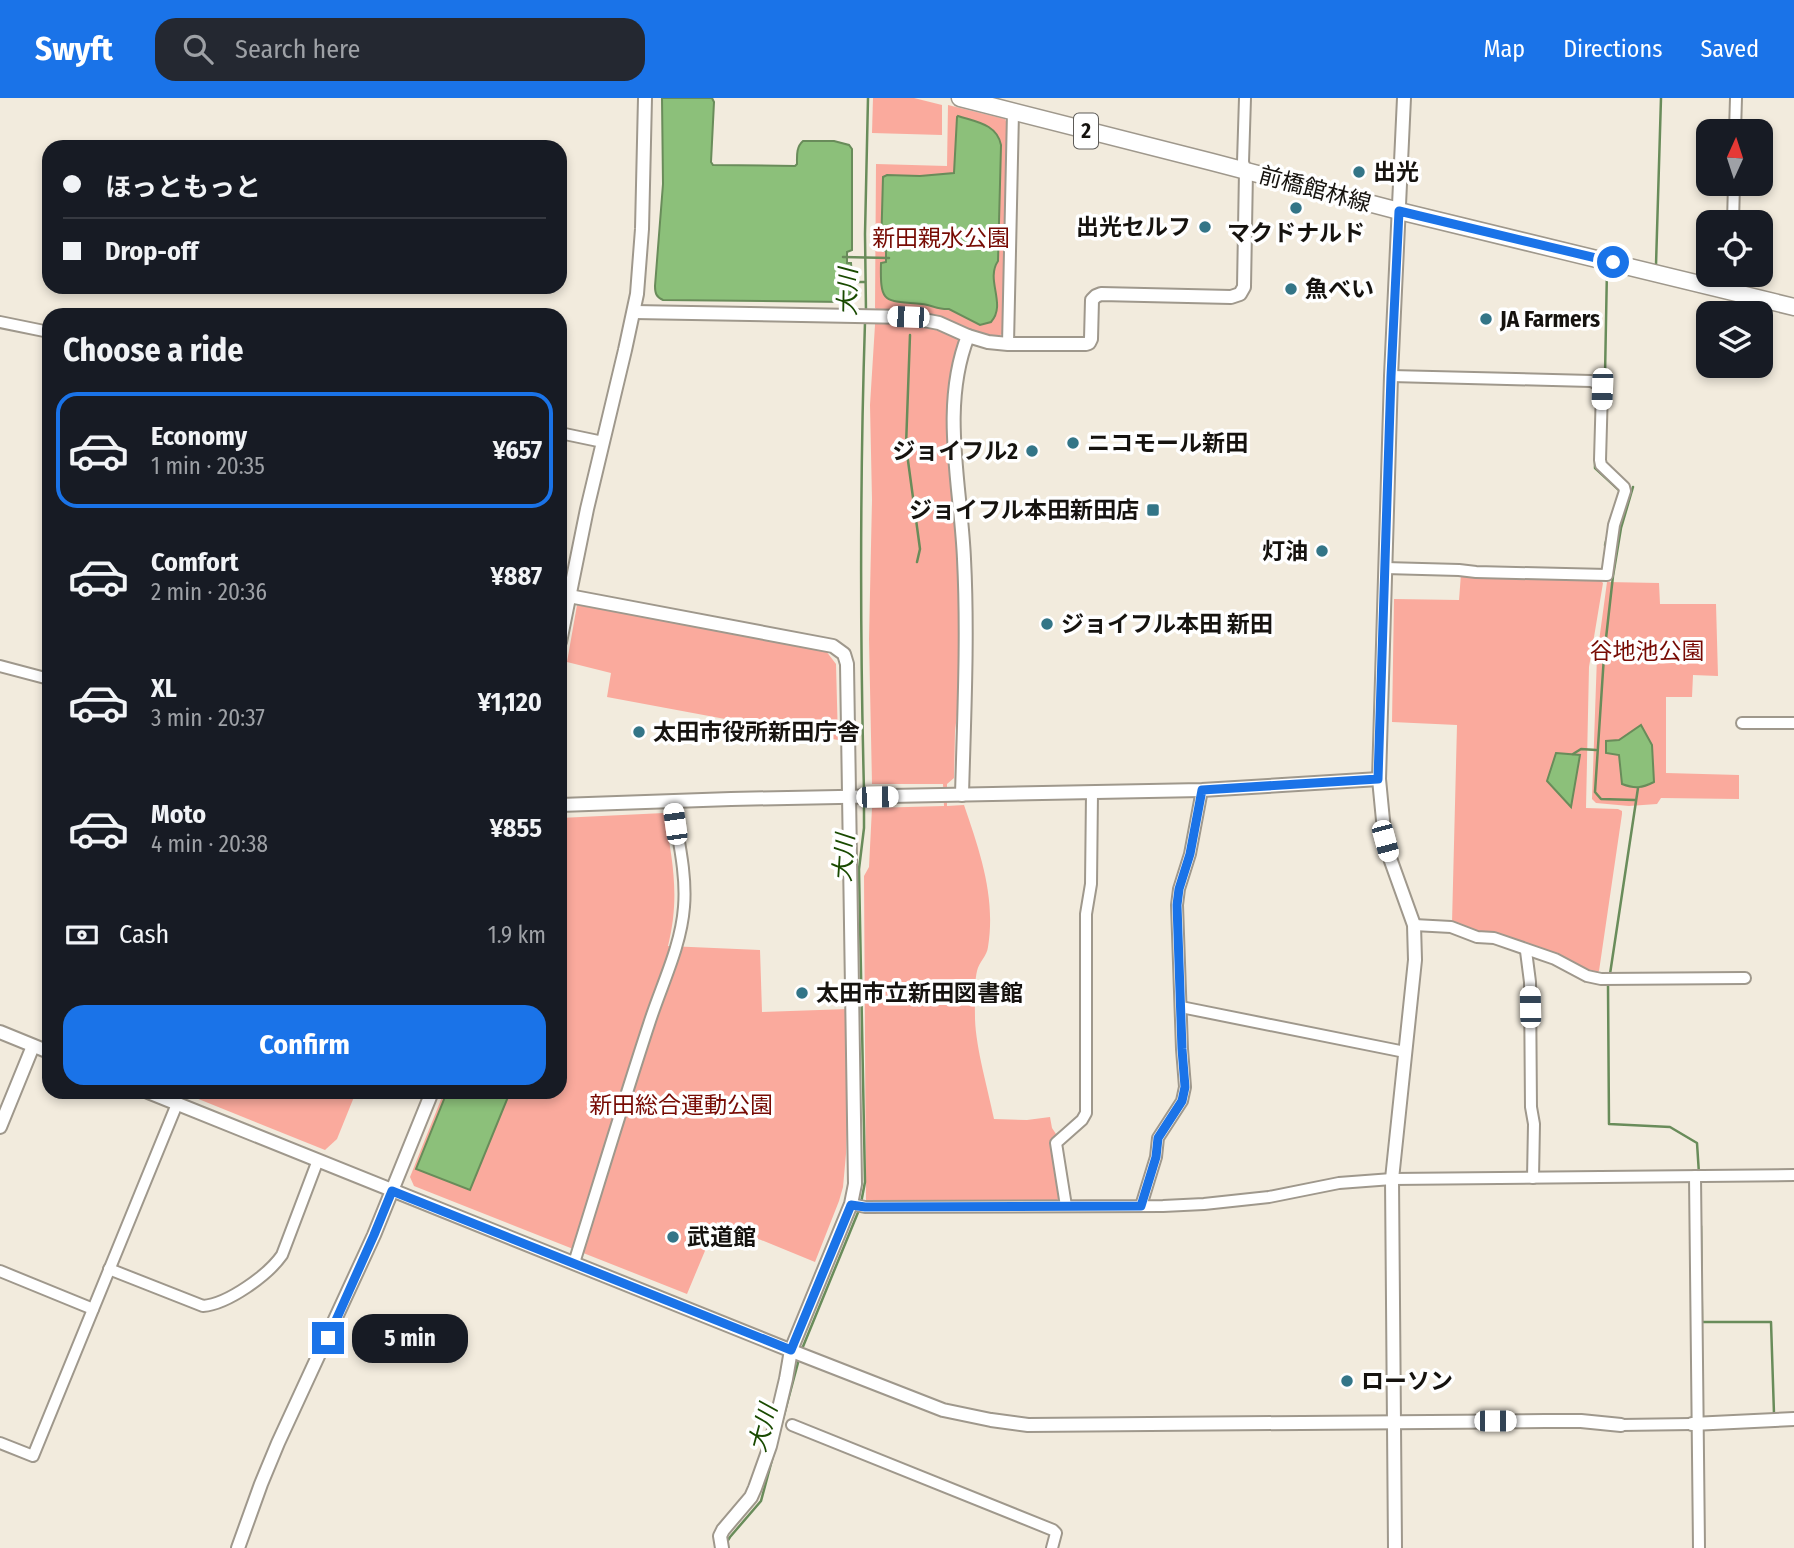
<!DOCTYPE html>
<html lang="en">
<head>
<meta charset="utf-8">
<style>
  :root { --surface:#171b24; --page:#242831; --text:#f1f3f6; --muted:#9ea1a6; --line:#363941; --accent:#1a73e8 }
  body { margin:0; font-family:"Fira Sans Condensed","Noto Sans JP",sans-serif; background:var(--page); color:var(--text); height:100vh; display:flex; flex-direction:column; font-size:26px; white-space:nowrap }
  * { box-sizing:border-box; margin:0 }
  p { font-size:23px; color:var(--muted) }
  .icon { flex:none; width:38px; height:38px; fill:none; stroke:currentColor; stroke-width:2; stroke-linecap:round; stroke-linejoin:round }
  .map { position:relative; flex:1; overflow:hidden }
  .drawer { position:absolute; left:42px; top:210px; width:525px; height:791px; display:flex; flex-direction:column; background:var(--surface); border-radius:21px; box-shadow:0 4px 10px #0003 }
  .drawer>* { flex:none }
  .top-card { position:absolute; left:42px; top:42px; width:525px; height:154px; border-radius:21px; box-shadow:0 4px 10px #0003; display:grid; align-content:center; height:154px; padding:0 21px; background:var(--surface) }
  .needle { width:46px; rotate:3deg }
  .tools { position:absolute; left:1696px; top:21px; display:grid; gap:14px }
  .tools a { display:grid; place-items:center; width:77px; height:77px; border-radius:14px; background:var(--surface); box-shadow:0 4px 10px #0003; font-size:35px }
  .end { position:absolute; width:32px; height:32px; margin:-16px; border:9px solid #1a73e8; background:#fff; box-shadow:0 0 0 4px #fff }
  .from { border-radius:50% }
  .bubble { position:absolute; height:49px; border-radius:21px; background:var(--surface); box-shadow:0 4px 10px #0003; font-size:23px; font-weight:700; line-height:49px; text-align:center }
  .car { position:absolute; width:21px; height:42px; margin:-21px -10px; border-radius:9px; box-shadow:0 0 5px 2px #0007; background:linear-gradient(#fff 24%,#345 0 40%,#fff 0 76%,#345 0 86%,#fff 0) }
  .top-card b { display:flex; align-items:center; gap:24px; height:66px; font-size:26px }
  .top-card b+b { border-top:2px solid var(--line) }
  .top-card i { width:18px; height:18px; background:var(--text) }
  ul { padding:0; list-style:none }
  li { display:flex; align-items:center; gap:21px; height:116px; margin:0 14px 10px; padding:0 7px; border:4px solid transparent; border-radius:21px }
  li div { flex:1 }
  li b { display:block; font-size:26px }
  li em { font-style:normal; font-weight:700 }
  li.on { border-color:var(--accent) }
  li>.icon { width:63px; height:63px; stroke-width:1.5 }
  h2 { padding:0 21px; font-size:32px; line-height:84px }
  .pay { display:flex; align-items:center; gap:18px; height:77px; padding:0 21px; font-size:26px }
  .pay p { margin-inline-start:auto }
  .cta { display:flex; gap:14px; margin-top:auto; padding:14px 21px }
  .cta a { flex:1; height:80px; border-radius:21px; background:var(--accent); color:#fff; font-size:28px; font-weight:700; line-height:80px; text-align:center }
  header { display:flex; align-items:center; gap:42px; box-sizing:border-box; height:98px; padding:0 35px; background:var(--accent); color:#fff }
  header strong { font-size:33px }
  nav { display:flex; gap:38px; margin-inline-start:auto; font-size:24px }
  .search { width:490px; height:63px; background:var(--page); display:flex; align-items:center; gap:18px; box-sizing:border-box; padding:0 24px; border-radius:21px; color:var(--muted); font-size:26px }
  .map>svg:first-child { display:block }
  .green { fill:#faaa9d }
  .water { fill:#8cc07a; stroke:#698c5a; stroke-width:2 }
  .lines { fill:none; stroke-linecap:round; stroke-linejoin:round }
  .stream { stroke:#698c5a; stroke-width:2.5 }
  .minor-casing { stroke:#9f988c; stroke-width:14 }
  .tertiary-casing { stroke:#9f988c; stroke-width:16 }
  .primary-casing { stroke:#9f988c; stroke-width:19 }
  .minor { stroke:#fff; stroke-width:10 }
  .tertiary { stroke:#fff; stroke-width:12 }
  .primary { stroke:#fff; stroke-width:16 }
  .route { stroke:#1a73e8; stroke-width:9 }
  .poi-dot { fill:#337587; stroke:#fff; stroke-width:2.5 }
  .labels { text-anchor:middle; stroke-width:7; stroke-linejoin:round; paint-order:stroke }
  .shield { fill:#fff; stroke:#5c5a57; stroke-width:2 }
  .shield-label { font-size:21px; font-weight:bold; fill:#16130f }
  .poi-label { font-size:23px; font-weight:bold; fill:#16130f; stroke:#fff; text-anchor:start }
  .street-label { font-size:23px; fill:#16130f; stroke:#fff }
  .park-label { font-size:23px; fill:#770a03; stroke:#fff }
  .water-label { font-size:24px; font-style:italic; fill:#194a00; stroke:#fff }
</style>
</head>
<body>
<header>
<strong>Swyft</strong>
<div class="search"><svg class="icon" aria-label="search" viewBox="0 0 24 24"><circle cx="10" cy="10" r="6"/><path d="M15 15l6 6"/></svg>Search here</div>
<nav><a>Map</a><a>Directions</a><a>Saved</a></nav>
</header>
<div class="map">
<svg width="1794" height="1450" viewBox="0 0 1794 1450">
  <rect width="100%" height="100%" fill="#f2ebdd"/>
  <g class="green">
    <polygon points="873,0 914,0 942,7 942,37 872,35"/>
    <path d="M948,7L1005,21L1008,28L1003,235L998,239C974,236 958,225 934,218C917,212 897,212 879,211L878,222L916,224L931,228L952,237L957,240L959,245L952,271L947,327L956,420L960,508L958,609L955,633L954,680L947,686V708L964,707C980,754 996,799 988,849C987,858 979,864 977,873C974,886 975,907 975,921C976,951 988,991 994,1021L1027,1022L1050,1019L1052,1030L1058,1039L1060,1099L1055,1104L866,1106L864,778L869,769L872,710L944,708L943,686H872L869,541L872,402L870,307L876,211L875,210L876,66L947,68Z"/>
    <polygon points="1461,476 1599,481 1603,485 1589,569 1586,710 1618,711 1622,713 1622,716 1599,873 1595,876 1553,855 1477,834 1452,825 1457,627 1392,624 1394,501 1459,502"/>
    <polygon points="1607,484 1659,485 1660,506 1716,506 1718,578 1693,577 1692,599 1666,599 1666,675 1739,677 1739,701 1661,700 1657,706 1629,708 1596,705 1592,701 1597,558"/>
    <polygon points="577,507 826,553 836,566 838,642 607,599 611,575 567,564"/>
    <path d="M664,715C673,763 680,800 668,848L760,852L762,914L848,911L849,969L846,1056L843,1089L839,1103L815,1164L717,1124L687,1196L414,1088L410,1079L444,994H560V720Z"/>
    <polygon points="193,994 356,994 337,1041 325,1052 191,998"/>
  </g>
  <g class="water">
    <path d="M662,0H712L714,4L711,64L713,67L795,68L797,66C797,58 796,49 803,43H834L849,47L852,51V152L847,154V165H851C852,178 855,195 844,204L663,202C656,199 655,195 655,188L663,86Z"/>
    <path d="M958,18C976,24 997,26 1001,47L998,163C985,182 1007,206 991,224L980,227L949,211C940,212 931,207 922,206C884,202 880,207 881,165L886,164V153L881,152L883,79L887,77L920,78L954,75L957,19Z"/>
    <path d="M1641,627L1652,647L1654,684C1642,690 1635,691 1622,686L1619,657L1606,655V643L1619,642Z"/>
    <polygon points="1556,655 1580,657 1571,709 1547,683"/>
    <polygon points="447,994 510,994 470,1092 416,1071"/>
  </g>
  <g class="lines">
    <g class="stream">
      <polyline points="843,159 889,160"/>
      <polyline points="1656,167 1661,0"/>
      <polyline points="850,184 865,184"/>
      <polyline points="866,214 865,136 868,0"/>
      <polyline points="910,237 906,348 920,451 917,464"/>
      <polyline points="1605,277 1607,170"/>
      <polyline points="1595,361 1595,370 1620,393"/>
      <polyline points="1633,389 1621,430 1613,478 1604,558 1595,694 1601,701 1635,702"/>
      <polyline points="1605,447 1608,436"/>
      <polyline points="1573,656 1581,651 1596,652"/>
      <path d="M864,693C860,537 860,380 865,224"/>
      <polyline points="1610,876 1638,690"/>
      <polyline points="1608,887 1609,1026 1670,1029 1697,1045 1699,1076"/>
      <polyline points="861,1105 865,1084 859,771 864,730 864,703"/>
      <polyline points="1701,1128 1702,1224 1771,1224 1774,1316"/>
      <polyline points="802,1251 859,1112"/>
      <polyline points="725,1447 730,1439 761,1403 799,1261"/>
    </g>
    <g class="minor-casing">
      <g id="minor">
        <polyline points="1245,0 1243,64 1246,73"/>
        <polyline points="1735,33 1736,0"/>
        <polyline points="1733,124 1734,86"/>
        <polyline points="1731,194 1732,177"/>
        <polyline points="0,224 49,234"/>
        <polyline points="1008,246 1013,14"/>
        <polyline points="560,335 603,344"/>
        <polyline points="1385,470 1459,472 1476,474 1607,477 1614,427 1625,393 1624,389 1601,367 1600,362 1602,291 1598,286 1591,283 1391,278"/>
        <polyline points="0,568 49,581"/>
        <polyline points="1742,625 1794,625"/>
        <polyline points="1414,827 1451,829 1477,839 1494,840 1555,861 1587,878 1601,881 1745,880"/>
        <polyline points="1526,853 1530,884 1531,1009 1534,1026 1533,1080"/>
        <polyline points="1181,909 1405,954"/>
        <polyline points="1695,1078 1699,1450"/>
        <polyline points="851,1106 865,1109 1163,1108 1204,1106 1269,1099 1339,1085 1392,1081 1794,1077"/>
        <polyline points="1066,1108 1056,1045 1082,1022 1086,1015 1086,816 1091,786 1092,695"/>
        <polyline points="1141,1108 1156,1059 1158,1040 1182,1003 1185,989 1182,951 1177,807 1179,791 1190,756 1202,692"/>
        <path d="M574,1165C599,1085 623,1005 649,926C661,888 681,849 684,809C687,774 677,737 672,703"/>
        <path d="M109,1171L203,1208C228,1206 268,1177 282,1157L318,1062"/>
        <polyline points="0,1173 93,1211"/>
        <polyline points="792,1327 1053,1432 1056,1435 1052,1450"/>
        <polyline points="1621,1327 1692,1326"/>
        <polyline points="0,1345 33,1358 177,1006"/>
      </g>
    </g>
    <g class="tertiary-casing">
      <g id="tertiary">
        <polyline points="634,214 908,219 939,225 968,238 988,244 1008,246 1086,246 1089,245 1091,241 1092,202 1096,198 1101,196 1231,199 1240,196 1244,189 1246,73"/>
        <polyline points="569,498 833,548 844,556 847,566 855,1086 851,1106 791,1252 786,1281 770,1348 755,1390 751,1399 723,1432 720,1438 722,1450"/>
        <polyline points="560,544 587,411 625,252 637,196 642,131 645,0"/>
        <path d="M962,697C964,619 968,539 964,461C961,388 940,309 968,238"/>
        <polyline points="560,707 731,701 1202,692 1379,681"/>
        <polyline points="0,934 49,954"/>
        <polyline points="148,994 802,1257 943,1312 991,1322 1028,1327 1545,1323 1581,1323 1621,1327"/>
        <polyline points="0,1029 33,948"/>
        <polyline points="1692,1326 1794,1321"/>
        <polyline points="238,1450 261,1386 278,1345 374,1137 432,994"/>
        <polyline points="1395,1450 1392,1081 1415,862 1414,827 1391,763 1385,743 1379,681 1391,278 1404,0"/>
      </g>
    </g>
    <g class="primary-casing">
      <polyline id="primary" points="960,0 1212,64 1399,113 1794,209"/>
    </g>
    <use href="#minor" class="minor"/>
    <use href="#tertiary" class="tertiary"/>
    <use href="#primary" class="primary"/>
  </g>
  <g class="lines">
    <polyline class="route" points="328,1240 374,1137 392,1093 791,1252 851,1107 865,1109 1141,1108 1156,1059 1158,1040 1182,1003 1185,989 1182,951 1177,807 1179,791 1190,756 1202,692 1378,681 1391,278 1399,113 1613,164"/>
  </g>
  <g class="poi-dot">
    <circle cx="1359" cy="74" r="7"/>
    <circle cx="1296" cy="110" r="7"/>
    <circle cx="1205" cy="129" r="7"/>
    <circle cx="1291" cy="191" r="7"/>
    <circle cx="1486" cy="221" r="7"/>
    <circle cx="1073" cy="345" r="7"/>
    <circle cx="1032" cy="353" r="7"/>
    <rect x="1146" y="405" width="14" height="14" rx="3.5"/>
    <circle cx="1322" cy="453" r="7"/>
    <circle cx="1047" cy="526" r="7"/>
    <circle cx="639" cy="634" r="7"/>
    <circle cx="802" cy="895" r="7"/>
    <circle cx="673" cy="1139" r="7"/>
    <circle cx="1347" cy="1283" r="7"/>
  </g>
  <g class="labels">
    <rect class="shield" x="1074" y="15.5" width="24" height="35" rx="5"/>
    <g class="shield-label">
      <text x="1086" y="40">2</text>
    </g>
    <g class="poi-label">
      <text x="1373" y="82">出光</text>
      <text x="1191" y="137" text-anchor="end">出光セルフ</text>
      <text x="1296" y="143" text-anchor="middle">マクドナルド</text>
      <text x="1305" y="199">魚べい</text>
      <text x="1500" y="229">JA Farmers</text>
      <text x="1087" y="353">ニコモール新田</text>
      <text x="1018" y="361" text-anchor="end">ジョイフル2</text>
      <text x="1139" y="420" text-anchor="end">ジョイフル本田新田店</text>
      <text x="1308" y="461" text-anchor="end">灯油</text>
      <text x="1061" y="534">ジョイフル本田 新田</text>
      <text x="653" y="642">太田市役所新田庁舎</text>
      <text x="816" y="903">太田市立新田図書館</text>
      <text x="687" y="1147">武道館</text>
      <text x="1361" y="1291">ローソン</text>
    </g>
    <g class="street-label">
      <text transform="translate(1315 91) rotate(15)" y="8">前橋館林線</text>
    </g>
    <g class="park-label">
      <text x="941" y="148">新田親水公園</text>
      <text x="1647" y="561">谷地池公園</text>
      <text x="681" y="1015">新田総合運動公園</text>
    </g>
    <g class="water-label">
      <text transform="translate(848 194) rotate(-89)" y="8">大川</text>
      <text transform="translate(844 760) rotate(-86)" y="8">大川</text>
      <text transform="translate(763 1330) rotate(-75)" y="8">大川</text>
    </g>
  </g>
</svg>
<div class="tools">
<a><svg class="needle" viewBox="-14 -14 28 28"><path d="M0-13l5 13h-10z" fill="#e53935"/><path d="M0 13l5-13h-10z" fill="#9ea1a6"/></svg></a>
<a><svg class="icon" aria-label="locate" viewBox="0 0 24 24"><circle cx="12" cy="12" r="6"/><path d="M12 2v4M12 18v4M2 12h4M18 12h4"/></svg></a>
<a><svg class="icon" aria-label="layers" viewBox="0 0 24 24"><path d="M12 4l9 5-9 5-9-5zM3 14l9 5 9-5"/></svg></a>
</div>
<i class="end from" style="left:1613px;top:164px"></i>
<i class="end" style="left:328px;top:1240px"></i>
<div class="bubble" style="left:352px;top:1216px;width:116px">5 min</div>
<i class="car" style="left:908px;top:219px;rotate:272deg"></i>
<i class="car" style="left:1602px;top:291px;rotate:182deg"></i>
<i class="car" style="left:877px;top:699px;rotate:89deg"></i>
<i class="car" style="left:675px;top:726px;rotate:352deg"></i>
<i class="car" style="left:1385px;top:743px;rotate:165deg"></i>
<i class="car" style="left:1530px;top:909px;rotate:359deg"></i>
<i class="car" style="left:1495px;top:1323px;rotate:90deg"></i>
<div class="top-card">
<b><i class="from"></i>ほっともっと</b>
<b><i></i>Drop-off</b>
</div>
<section class="drawer">
<h2>Choose a ride</h2>
<ul>
<li class="on"><svg class="icon" aria-label="car" viewBox="0 0 24 24"><path d="M5 17H2v-5l4-1 3-4h7l3 4 3 1v5h-3M9 17h6M6 11h13"/><circle cx="7" cy="17" r="2"/><circle cx="17" cy="17" r="2"/></svg><div><b>Economy</b><p>1 min · 20:35</p></div><em>¥657</em></li>
<li><svg class="icon" aria-label="car" viewBox="0 0 24 24"><path d="M5 17H2v-5l4-1 3-4h7l3 4 3 1v5h-3M9 17h6M6 11h13"/><circle cx="7" cy="17" r="2"/><circle cx="17" cy="17" r="2"/></svg><div><b>Comfort</b><p>2 min · 20:36</p></div><em>¥887</em></li>
<li><svg class="icon" aria-label="car" viewBox="0 0 24 24"><path d="M5 17H2v-5l4-1 3-4h7l3 4 3 1v5h-3M9 17h6M6 11h13"/><circle cx="7" cy="17" r="2"/><circle cx="17" cy="17" r="2"/></svg><div><b>XL</b><p>3 min · 20:37</p></div><em>¥1,120</em></li>
<li><svg class="icon" aria-label="car" viewBox="0 0 24 24"><path d="M5 17H2v-5l4-1 3-4h7l3 4 3 1v5h-3M9 17h6M6 11h13"/><circle cx="7" cy="17" r="2"/><circle cx="17" cy="17" r="2"/></svg><div><b>Moto</b><p>4 min · 20:38</p></div><em>¥855</em></li>
</ul>
<div class="pay"><svg class="icon" aria-label="cash" viewBox="0 0 24 24"><path d="M3 7h18v10H3z"/><circle cx="12" cy="12" r="2"/></svg>Cash<p>1.9 km</p></div>
<div class="cta"><a>Confirm</a></div>
</section>
</div>
</body>
</html>
